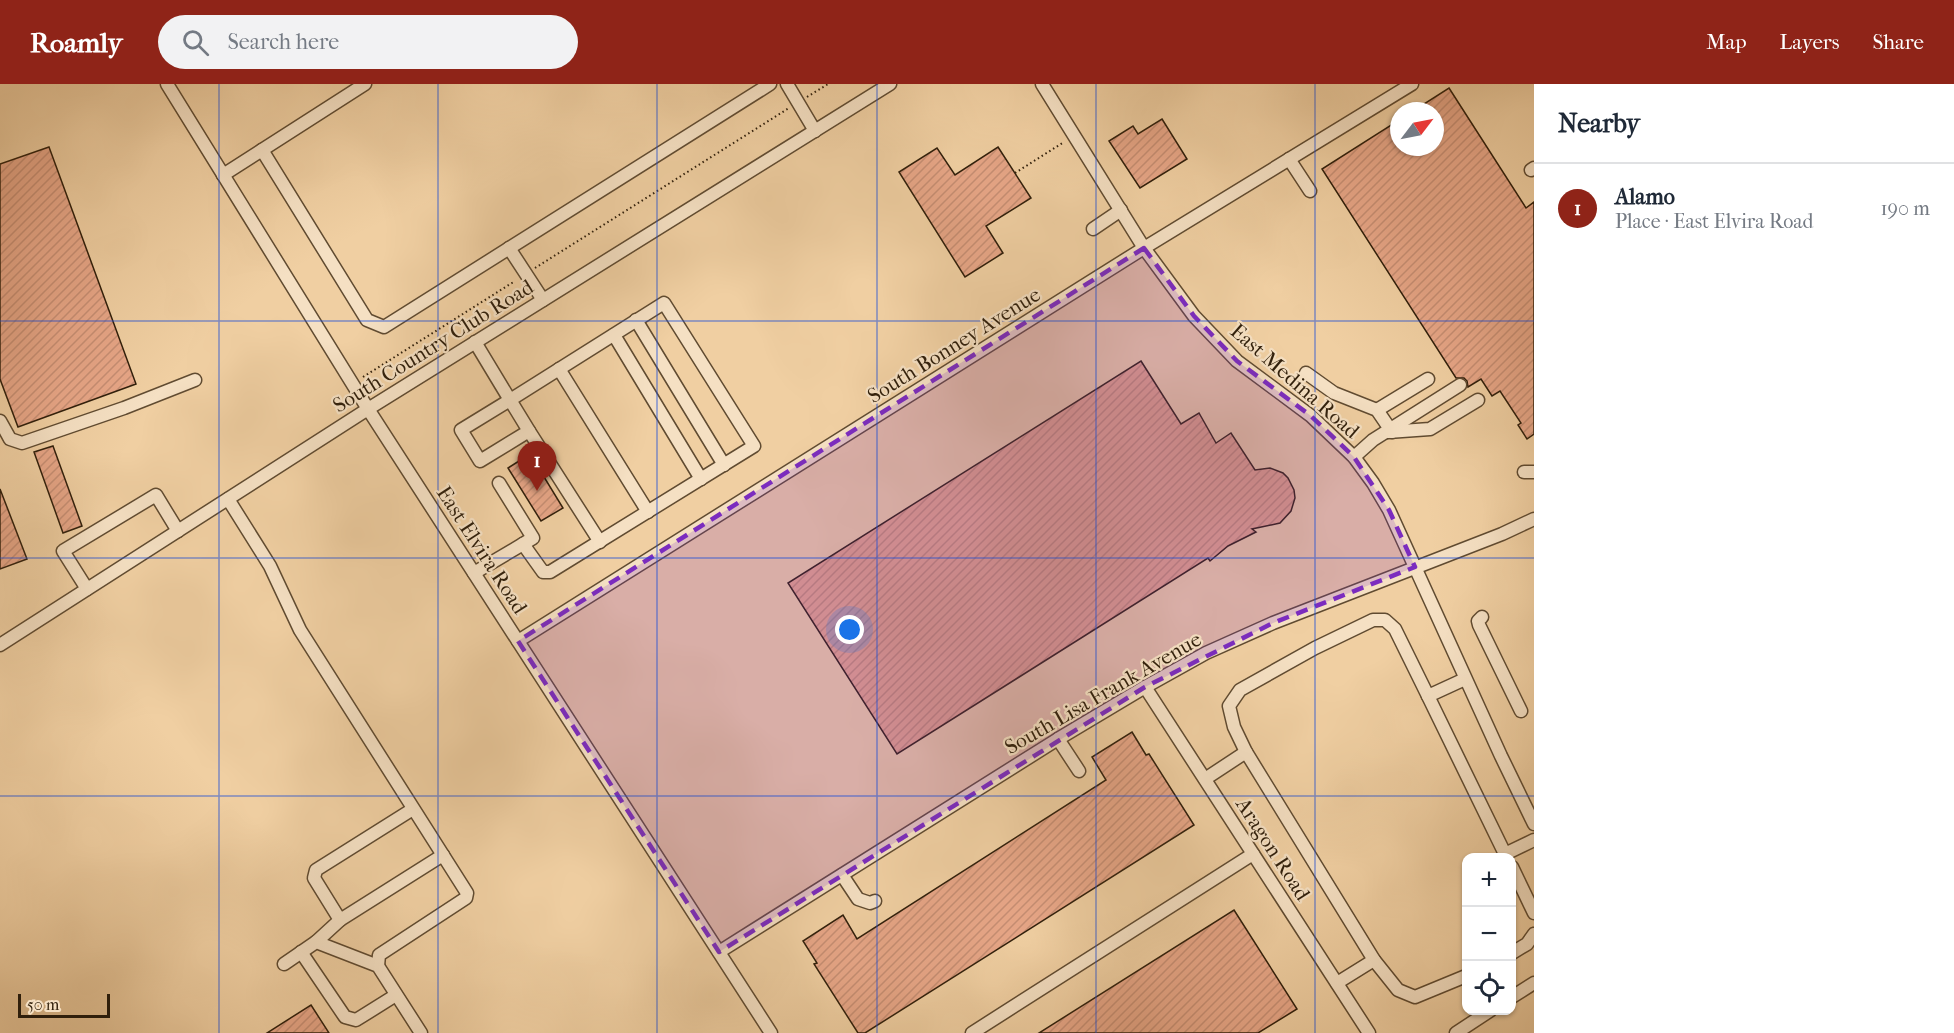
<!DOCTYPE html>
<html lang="en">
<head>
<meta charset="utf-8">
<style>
  body { margin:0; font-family:"IM FELL French Canon",serif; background:#f2f2f3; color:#1f2937 }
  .controls { position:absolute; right:18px; bottom:18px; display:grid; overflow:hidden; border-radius:12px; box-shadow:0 2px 4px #0004 }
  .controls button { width:54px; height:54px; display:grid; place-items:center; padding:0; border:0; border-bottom:2px solid #e0e1e3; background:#fff; color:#1f2937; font:30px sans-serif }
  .compass { position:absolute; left:1390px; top:18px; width:54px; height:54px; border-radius:50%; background:#fff; box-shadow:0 2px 4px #0004; rotate:58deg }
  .scale { position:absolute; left:18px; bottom:15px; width:92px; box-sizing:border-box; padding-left:6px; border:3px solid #301f0b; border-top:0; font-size:16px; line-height:21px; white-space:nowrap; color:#301f0b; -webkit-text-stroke:4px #f5e0c3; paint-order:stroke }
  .you { position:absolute; left:850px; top:546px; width:21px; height:21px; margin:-15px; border:4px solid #fff; border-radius:50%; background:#1a73e8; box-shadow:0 0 0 9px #1a73e833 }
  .badge { display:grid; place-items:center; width:39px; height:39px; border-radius:50%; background:#8f2418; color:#fff; font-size:20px; font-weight:700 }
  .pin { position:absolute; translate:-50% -50px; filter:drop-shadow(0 2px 3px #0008) }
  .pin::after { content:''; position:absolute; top:32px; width:21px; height:18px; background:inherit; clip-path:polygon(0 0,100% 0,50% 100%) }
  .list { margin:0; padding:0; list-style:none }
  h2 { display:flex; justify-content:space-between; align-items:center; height:78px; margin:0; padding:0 24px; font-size:26px }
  h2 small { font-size:20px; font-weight:400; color:#747a83 }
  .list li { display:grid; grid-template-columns:39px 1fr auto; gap:18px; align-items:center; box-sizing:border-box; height:90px; padding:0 24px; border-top:2px solid #e0e1e3 }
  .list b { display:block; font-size:22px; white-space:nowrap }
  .list p { margin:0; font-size:20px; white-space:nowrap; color:#747a83 }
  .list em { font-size:20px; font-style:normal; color:#747a83 }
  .icon { flex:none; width:33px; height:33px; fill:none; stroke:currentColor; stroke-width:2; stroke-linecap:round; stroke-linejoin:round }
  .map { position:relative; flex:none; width:1534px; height:949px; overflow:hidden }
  header { display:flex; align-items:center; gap:36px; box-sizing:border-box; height:84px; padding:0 30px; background:#8f2418; color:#fff }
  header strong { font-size:28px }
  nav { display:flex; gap:33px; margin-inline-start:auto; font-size:21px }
  .search { width:420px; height:54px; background:#f2f2f3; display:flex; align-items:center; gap:15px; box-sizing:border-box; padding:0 21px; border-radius:33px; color:#747a83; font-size:22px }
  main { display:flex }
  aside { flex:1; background:#fff }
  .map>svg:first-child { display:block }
  .building { fill:url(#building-hatch); stroke:#301f0b; stroke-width:1.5 }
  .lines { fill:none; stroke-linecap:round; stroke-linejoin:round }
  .minor-casing { stroke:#604b31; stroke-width:15 }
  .path { stroke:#301f0b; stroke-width:2; stroke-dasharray:1.5 3; stroke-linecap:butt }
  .minor { stroke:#f5e0c3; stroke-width:12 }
  .marked { fill:#7b2cbf; fill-opacity:0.2; stroke:#7b2cbf; stroke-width:4.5; stroke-dasharray:12 8; stroke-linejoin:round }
  .grid { fill:none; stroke:#1d4ed8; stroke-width:1.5; stroke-opacity:0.55 }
  .labels { text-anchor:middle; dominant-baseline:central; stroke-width:4.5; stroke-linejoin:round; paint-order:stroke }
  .street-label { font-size:21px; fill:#301f0b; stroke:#f5e0c3 }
</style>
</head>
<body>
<header>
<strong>Roamly</strong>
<div class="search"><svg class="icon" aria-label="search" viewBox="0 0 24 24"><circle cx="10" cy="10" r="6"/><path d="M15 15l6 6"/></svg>Search here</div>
<nav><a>Map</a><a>Layers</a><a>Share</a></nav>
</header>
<main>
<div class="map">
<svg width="1534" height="949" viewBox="0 0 1534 949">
  <defs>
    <pattern id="building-hatch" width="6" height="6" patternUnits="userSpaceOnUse" patternTransform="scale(1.5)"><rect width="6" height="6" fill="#e7a687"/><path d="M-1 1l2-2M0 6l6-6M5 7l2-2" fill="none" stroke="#c68e73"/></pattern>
  </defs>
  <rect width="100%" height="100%" fill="#f0cfa2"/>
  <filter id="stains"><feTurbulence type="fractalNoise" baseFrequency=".00333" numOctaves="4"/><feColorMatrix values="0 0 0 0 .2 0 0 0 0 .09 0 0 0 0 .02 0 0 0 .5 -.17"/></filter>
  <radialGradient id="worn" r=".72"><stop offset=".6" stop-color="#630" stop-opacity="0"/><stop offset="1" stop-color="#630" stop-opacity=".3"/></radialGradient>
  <g class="building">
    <polygon points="1449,4 1526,124 1534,118 1534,350 1527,355 1518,341 1521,339 1500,307 1492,312 1481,295 1468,303 1467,297 1464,294 1456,294 1322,85 1399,36 1399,63 1435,63 1435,27 1413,27"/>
    <polygon points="1162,35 1187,75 1140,104 1109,57 1133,42 1138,50"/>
    <polygon points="49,63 136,300 18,343 0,295 0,80"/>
    <polygon points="998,63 1031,114 986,142 1003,169 965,193 899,88 937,64 955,91"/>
    <polygon points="1141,277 1181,340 1199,329 1216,359 1231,349 1255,386 1270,384 1283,389 1288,394 1294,406 1295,414 1291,427 1280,439 1252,445 1256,448 1228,462 1210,477 1208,474 897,670 788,499"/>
    <polygon points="53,362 82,442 63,449 34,368"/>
    <polygon points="530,370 563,424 541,437 508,384"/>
    <polygon points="0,405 27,475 0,485"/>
    <polygon points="1132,648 1146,671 1149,670 1194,741 865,949 858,949 814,880 817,879 803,857 843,831 857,855 1106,696 1092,673"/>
    <polygon points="1234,826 1297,925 1258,949 1039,949"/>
    <polygon points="311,921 329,949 267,949"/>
  </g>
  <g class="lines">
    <defs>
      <g id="minor">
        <polyline points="167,0 368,325 771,949"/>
        <polyline points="787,0 815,47"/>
        <polyline points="1042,0 1144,164 1194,232 1237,277 1311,332 1354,373 1373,399 1389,426 1501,672 1534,740"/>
        <polyline points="262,66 367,236 384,243 770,0"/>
        <polyline points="1289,75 1310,107"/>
        <polyline points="1531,86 1534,84"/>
        <polyline points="223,91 365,0"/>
        <polyline points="1093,145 1121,126"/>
        <polyline points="509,164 543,216"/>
        <polyline points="636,236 724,381"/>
        <polyline points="614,251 701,395"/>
        <polyline points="559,285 648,428"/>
        <polyline points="1306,289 1334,309 1377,326 1392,348"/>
        <polygon points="510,316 529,347 480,377 461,346"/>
        <polyline points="1377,326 1428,295"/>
        <polyline points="0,337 10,355 22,359 124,324 195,296"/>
        <polyline points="529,347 600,458"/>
        <polyline points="1388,348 1430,345 1478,316"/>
        <polyline points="1354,373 1373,356 1460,301"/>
        <polyline points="1524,388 1534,388"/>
        <polyline points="499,399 533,454 523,460"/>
        <polyline points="228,415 270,482 300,546 467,809 466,814 379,871 378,882"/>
        <polyline points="474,489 523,460 543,488 550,488 754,362 664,219 510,316 475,258"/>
        <polyline points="87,505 63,467 156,411 178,447"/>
        <polyline points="1482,533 1478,537 1479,541 1521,627"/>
        <polyline points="518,557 1144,164 1412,0"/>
        <polyline points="0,561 368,325 890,0"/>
        <polyline points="1465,595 1428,612 1505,770 1534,756"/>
        <polyline points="1145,603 1369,949"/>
        <polyline points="1428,612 1395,545 1385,536 1373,536 1315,564 1240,606 1229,622 1234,643 1246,668 1374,876 1398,906 1415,913 1466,892"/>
        <polyline points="1058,655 1079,687"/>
        <polyline points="1205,695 1246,668"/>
        <polyline points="1512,783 1534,829"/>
        <polyline points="842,791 858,815 870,819 875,817"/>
        <polyline points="340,836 443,771"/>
        <polyline points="316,858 340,836 314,794 316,786 413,725"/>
        <polyline points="301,868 345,933 356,936 396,911"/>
        <polyline points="719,868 1058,655 1145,603 1206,569 1273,539 1502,450 1534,435"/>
        <polyline points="1512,869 1527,860 1534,850"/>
        <polyline points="284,880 316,858 378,882 421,949"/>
        <polyline points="1337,899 1374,876"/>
        <polyline points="1512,913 1534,899"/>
        <polyline points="972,949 1253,770"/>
        <polyline points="1456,949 1491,926"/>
      </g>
    </defs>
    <use href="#minor" class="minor-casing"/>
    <g class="path">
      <polyline points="807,13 828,0"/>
      <polyline points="1015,89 1064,58"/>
      <polyline points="535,184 789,24"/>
      <polyline points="363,293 515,197"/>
    </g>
    <use href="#minor" class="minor"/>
  </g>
  <path class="marked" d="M 1144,164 L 1194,232 L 1237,277 L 1311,332 L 1354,373 L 1389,426 L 1415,483 L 1273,539 L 1145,603 L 719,868 L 518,557 Z"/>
  <path class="grid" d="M 219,0 L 219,949M 438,0 L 438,949M 657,0 L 657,949M 877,0 L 877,949M 1096,0 L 1096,949M 1315,0 L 1315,949M 0,237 L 1534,237M 0,474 L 1534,474M 0,712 L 1534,712"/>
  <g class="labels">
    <g class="street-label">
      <text transform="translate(954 261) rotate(-32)">South Bonney Avenue</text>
      <text transform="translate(433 262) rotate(-32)">South Country Club Road</text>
      <text transform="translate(1295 297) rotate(41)">East Medina Road</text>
      <text transform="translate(482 466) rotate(57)">East Elvira Road</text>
      <text transform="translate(1103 609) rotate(-30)">South Lisa Frank Avenue</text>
      <text transform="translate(1273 765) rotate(57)">Aragon Road</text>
    </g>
  </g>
  <rect width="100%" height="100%" filter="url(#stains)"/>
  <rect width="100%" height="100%" fill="url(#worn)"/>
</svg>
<div class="controls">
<button>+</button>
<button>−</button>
<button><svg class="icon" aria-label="locate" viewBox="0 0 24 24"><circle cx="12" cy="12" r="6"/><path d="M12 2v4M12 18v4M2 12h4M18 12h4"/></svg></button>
</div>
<svg class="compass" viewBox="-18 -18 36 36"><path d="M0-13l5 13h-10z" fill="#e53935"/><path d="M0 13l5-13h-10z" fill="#747a83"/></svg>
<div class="scale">50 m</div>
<div class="you"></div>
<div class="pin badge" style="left:537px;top:407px">1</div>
</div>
<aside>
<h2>Nearby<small></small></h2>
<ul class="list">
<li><span class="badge">1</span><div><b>Alamo</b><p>Place · East Elvira Road</p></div><em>190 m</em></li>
</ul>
</aside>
</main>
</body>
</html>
